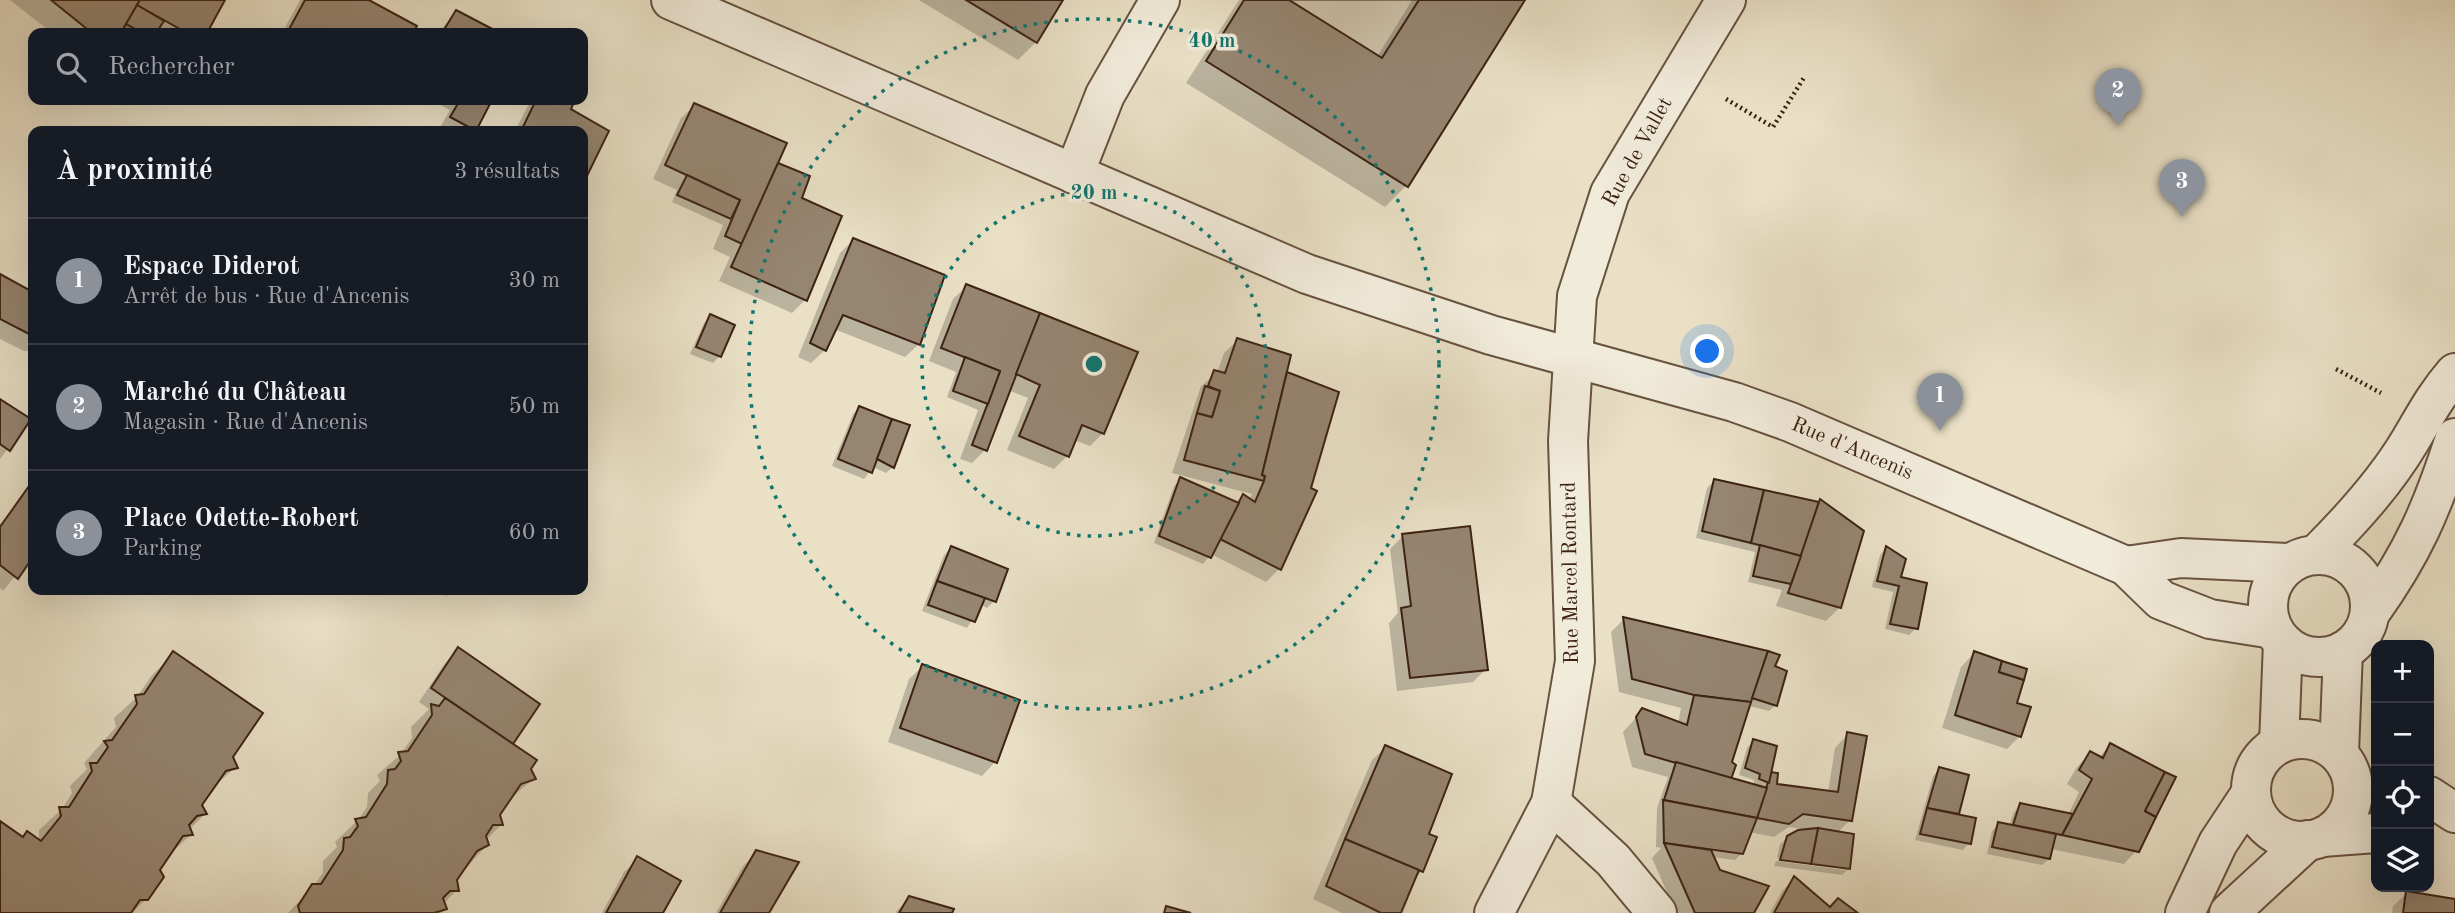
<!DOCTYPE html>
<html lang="fr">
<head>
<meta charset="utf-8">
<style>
  body { margin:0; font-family:"Old Standard TT",serif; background:#20242c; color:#f1f3f6 }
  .controls { position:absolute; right:21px; bottom:21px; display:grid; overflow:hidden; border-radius:14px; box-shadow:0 7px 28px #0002 }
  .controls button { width:63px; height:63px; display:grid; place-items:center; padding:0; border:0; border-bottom:2px solid #363941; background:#171b24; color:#f1f3f6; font:35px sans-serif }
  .you { position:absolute; left:1708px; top:352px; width:24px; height:24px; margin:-18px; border:5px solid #fff; border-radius:50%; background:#1a73e8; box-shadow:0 0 0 10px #1a73e833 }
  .badge { display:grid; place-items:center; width:46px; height:46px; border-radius:50%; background:#8c9099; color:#fff; font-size:23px; font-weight:700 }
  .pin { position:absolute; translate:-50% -58px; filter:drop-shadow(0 2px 4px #0008) }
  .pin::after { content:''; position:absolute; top:37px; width:24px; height:21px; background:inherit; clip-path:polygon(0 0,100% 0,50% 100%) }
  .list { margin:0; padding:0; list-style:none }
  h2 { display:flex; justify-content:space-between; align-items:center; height:91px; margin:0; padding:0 28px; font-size:30px }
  h2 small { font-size:23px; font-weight:400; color:#9ea1a6 }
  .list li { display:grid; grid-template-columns:46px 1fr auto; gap:21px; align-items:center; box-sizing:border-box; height:126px; padding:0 28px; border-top:2px solid #363941 }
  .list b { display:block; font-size:26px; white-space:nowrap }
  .list p { margin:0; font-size:23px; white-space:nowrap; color:#9ea1a6 }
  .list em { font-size:23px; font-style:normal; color:#9ea1a6 }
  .icon { flex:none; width:38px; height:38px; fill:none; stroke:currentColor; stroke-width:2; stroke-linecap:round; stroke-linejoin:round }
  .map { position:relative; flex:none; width:2455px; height:913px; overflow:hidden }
  .search { position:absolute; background:#171b24; box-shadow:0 7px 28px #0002; left:28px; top:28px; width:560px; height:77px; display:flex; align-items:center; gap:18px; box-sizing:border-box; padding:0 24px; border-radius:14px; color:#9ea1a6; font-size:26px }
  .panel { position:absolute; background:#171b24; box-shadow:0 7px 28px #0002; left:28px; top:126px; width:560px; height:469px; border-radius:14px }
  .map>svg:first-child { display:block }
  .green { fill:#ccc0a8; stroke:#84715e; stroke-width:2 }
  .shadow { fill:#0003 }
  .building { fill:#968571; stroke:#3d2214; stroke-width:2 }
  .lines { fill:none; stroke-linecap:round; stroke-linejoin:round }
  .minor-casing { stroke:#685240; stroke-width:42 }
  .path { stroke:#3d2214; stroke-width:4.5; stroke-dasharray:2 3.5; stroke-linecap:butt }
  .minor { stroke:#f1ebda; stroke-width:38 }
  .ring { fill:none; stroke:#0f766e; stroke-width:3.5; stroke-dasharray:3.5 7 }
  .labels { text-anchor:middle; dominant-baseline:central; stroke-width:7; stroke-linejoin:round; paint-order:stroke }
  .street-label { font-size:21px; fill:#3d2214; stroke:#f1ebda }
  .centre { fill:#0f766e; stroke:#f1ebda; stroke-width:3.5 }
  .ring-label { font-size:21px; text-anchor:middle; font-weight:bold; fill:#0f766e; stroke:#f1ebda; stroke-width:7; stroke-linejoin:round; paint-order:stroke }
</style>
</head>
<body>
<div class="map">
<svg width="2455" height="913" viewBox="0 0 2455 913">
  <rect width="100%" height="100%" fill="#e9e0c6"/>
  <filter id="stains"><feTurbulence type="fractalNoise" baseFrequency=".00286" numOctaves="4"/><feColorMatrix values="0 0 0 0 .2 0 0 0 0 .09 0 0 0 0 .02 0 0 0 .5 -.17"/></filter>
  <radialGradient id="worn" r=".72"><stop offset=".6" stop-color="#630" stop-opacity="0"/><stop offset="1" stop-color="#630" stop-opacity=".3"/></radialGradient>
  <polygon class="green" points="1289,0 1419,0 1382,58"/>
  <g class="shadow">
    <polygon points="10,0 223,0 205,33 52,33"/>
    <polygon points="300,0 365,0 426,33 282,33"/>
    <polygon points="919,0 1061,0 1036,42 1018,60"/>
    <polygon points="1239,0 1285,0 1377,57 1412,0 1523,0 1406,186 1385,207 1186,83"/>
    <polygon points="456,13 496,33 438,33"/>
    <polygon points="333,100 349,100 343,105"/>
    <polygon points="431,100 490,100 473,131 438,131 450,110"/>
    <polygon points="531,100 573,100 569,110 606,132 583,180 583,131 515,131"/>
    <polygon points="695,105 775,164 800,199 805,300 792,313 719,281 730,257 713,249 723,225 672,202 677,190 653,179 681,118"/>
    <polygon points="853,240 919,344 905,357 834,329 825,350 811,363 798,357 840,253"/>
    <polygon points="0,276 33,294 33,351 24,351 0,339"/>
    <polygon points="967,286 1103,433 1090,446 1074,440 1067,456 1054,469 1007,450 1028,398 1008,390 985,450 972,463 960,459 978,410 947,397 956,372 929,361 953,299"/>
    <polygon points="711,316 720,356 713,363 690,354 704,323"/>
    <polygon points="1238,340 1285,374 1337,393 1279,569 1266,582 1211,554 1203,564 1154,543 1174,486 1181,479 1236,504 1243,496 1249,500 1252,494 1172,473 1201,386 1217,373 1224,353"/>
    <polygon points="0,401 29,420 0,459"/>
    <polygon points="859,408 893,467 886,473 873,467 864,479 832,466 853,414"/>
    <polygon points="1714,481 1818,503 1820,501 1840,607 1826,621 1776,606 1782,590 1748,582 1755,552 1696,538 1707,488"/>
    <polygon points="29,489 33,492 33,554 3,591 0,588 0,524"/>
    <polygon points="1403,536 1486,669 1473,682 1397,691 1389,623 1398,613 1390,549"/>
    <polygon points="951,548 994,601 987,608 981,605 967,628 922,611 944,555"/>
    <polygon points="1886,548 1916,628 1909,635 1885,629 1893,592 1872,587 1880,555"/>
    <polygon points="433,590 453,590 447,596"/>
    <polygon points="1624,619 1773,667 1776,705 1769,711 1749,706 1730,763 1729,779 1753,786 1754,780 1739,775 1747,748 1753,741 1768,777 1775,786 1828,792 1835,748 1848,734 1850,820 1837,833 1848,869 1842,875 1774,866 1776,861 1845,870 1845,867 1777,858 1780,844 1788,837 1808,830 1789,827 1774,837 1749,832 1742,853 1735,860 1712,857 1718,872 1752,913 1676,913 1652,858 1661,848 1656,847 1657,808 1668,777 1632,767 1623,732 1643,710 1678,724 1681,708 1619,692 1611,632"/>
    <polygon points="458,650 533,779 507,802 498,815 501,825 486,840 487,845 455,880 457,890 443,904 445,908 441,913 288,913 314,886 323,872 323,861 337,847 335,842 358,820 367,807 368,793 380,781 377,775 401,754 412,738 411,727 429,709 419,702 445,663"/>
    <polygon points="1974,653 2015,704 2020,736 2007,749 1942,728 1961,667"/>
    <polygon points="174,654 236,767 211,789 200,805 205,814 189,830 191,835 167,856 146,899 132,913 0,913 0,823 22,839 39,841 39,830 62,809 72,793 70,786 87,769 84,763 116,727 114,718 137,697 152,675"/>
    <polygon points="923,666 995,762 982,776 888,742 909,679"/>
    <polygon points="2111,745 2137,850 2124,864 2051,849 2049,859 2042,865 1987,854 1992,831 1999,824 2009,826 2014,812 2020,805 2068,815 2079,792 2067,784 2077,767 2090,754 2098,758"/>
    <polygon points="1386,747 1427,834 1422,871 1413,880 1399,913 1342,913 1313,899 1372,760"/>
    <polygon points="1940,769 1966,776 1957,815 1969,843 1963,850 1915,840 1933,776"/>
    <polygon points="757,852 766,913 716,913 743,866"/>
    <polygon points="638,859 661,913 602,913 624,872"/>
    <polygon points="1795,878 1830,908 1855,913 1770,913 1782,891"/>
    <polygon points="2407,893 2455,901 2455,913 2392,913 2393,906"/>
    <polygon points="909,898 950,913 895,913"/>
  </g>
  <g class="building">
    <polygon points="51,0 140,0 121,33 92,33"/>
    <polygon points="140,0 225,0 207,33 187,33 137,5"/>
    <polygon points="305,0 369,0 417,26 413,33 287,33"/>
    <polygon points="966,0 1063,0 1037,43"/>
    <polygon points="1244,0 1289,0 1382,58 1419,0 1525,0 1408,187 1206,61"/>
    <polygon points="137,5 164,21 156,33 142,33 126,24"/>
    <polygon points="456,10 500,33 442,33"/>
    <polygon points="126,24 142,33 121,33"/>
    <polygon points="460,100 492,100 476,131 450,117"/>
    <polygon points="536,100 575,100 571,109 609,131 583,184 583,131 521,131"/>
    <polygon points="694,103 787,143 742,244 725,236 740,200 665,165"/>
    <polygon points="778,163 810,176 802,198 842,216 807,301 731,267"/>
    <polygon points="687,175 740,200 731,219 677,195"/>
    <polygon points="853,238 945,275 920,345 843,315 826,351 810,343"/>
    <polygon points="0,274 33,292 33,336 0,319"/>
    <polygon points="966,284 1040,313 987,451 972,445 1000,371 941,348"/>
    <polygon points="1040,313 1138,352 1104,434 1082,425 1069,457 1019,436 1040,385 1016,374"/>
    <polygon points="710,314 735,325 721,357 696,347"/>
    <polygon points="1237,338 1291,355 1262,475 1265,476 1264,481 1184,460 1197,413 1212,417 1220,391 1208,386 1214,370 1225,373"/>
    <polygon points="965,357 1000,371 988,404 953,391"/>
    <polygon points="1287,372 1339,392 1311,488 1317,491 1281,570 1220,539 1243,494 1255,502 1264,481 1265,476 1262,475"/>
    <polygon points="1205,386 1220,391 1212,417 1197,413"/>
    <polygon points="0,399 31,419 10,451 0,444"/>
    <polygon points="859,406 892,419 872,473 838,459"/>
    <polygon points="892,419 910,425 894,468 877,459"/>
    <polygon points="1180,477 1239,503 1211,558 1159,536"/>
    <polygon points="1714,479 1764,490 1751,543 1702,531"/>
    <polygon points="29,486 33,490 33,557 18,579 0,565 0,527"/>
    <polygon points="1764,490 1819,502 1801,556 1751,543"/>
    <polygon points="1820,499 1864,531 1841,608 1788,593"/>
    <polygon points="1470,526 1488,670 1410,678 1401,608 1411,606 1402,534"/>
    <polygon points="1760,545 1801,556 1791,584 1753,576"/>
    <polygon points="951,546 1008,569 996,602 937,581"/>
    <polygon points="1886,546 1906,559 1901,577 1927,583 1918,629 1890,624 1899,586 1877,581"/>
    <polygon points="937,581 985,598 975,622 928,605"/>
    <polygon points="1623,617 1768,651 1751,702 1694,695 1632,679"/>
    <polygon points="458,647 540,704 513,744 431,688"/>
    <polygon points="173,651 263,713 233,757 238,768 226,771 202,805 207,814 197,816 189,825 193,835 183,836 160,870 164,877 148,900 140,900 131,913 0,913 0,821 23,837 27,831 41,841 61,816 59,807 69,807 92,771 90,763 97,763 108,747 104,741 112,740 137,704 135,695 144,694"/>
    <polygon points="1768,651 1780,655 1775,666 1787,671 1777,706 1752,698"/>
    <polygon points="1974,651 2002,661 1999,672 2024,680 2017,703 2031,707 2021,737 1955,715"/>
    <polygon points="2002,661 2027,669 2024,680 1999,672"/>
    <polygon points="922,664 1020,700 997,763 900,728"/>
    <polygon points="1694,695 1751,702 1732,762 1736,765 1731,779 1645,754 1636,717 1642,708 1687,725"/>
    <polygon points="445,698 537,760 531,769 536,779 521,784 500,815 503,825 493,825 486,836 489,845 477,851 457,880 459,891 450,891 443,898 447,909 434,913 300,913 298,906 312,884 321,884 343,850 344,838 350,837 358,826 355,819 366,817 387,784 388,770 395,769 401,761 398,752 408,751 432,715 431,704 439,706"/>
    <polygon points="1847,732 1867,736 1852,821 1803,814 1789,824 1757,818 1771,772 1778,773 1777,784 1838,792"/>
    <polygon points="1753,739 1777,746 1769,783 1759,779 1760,774 1745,768"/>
    <polygon points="2110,743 2165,772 2145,811 2156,817 2139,852 2062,835 2092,779 2079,770 2090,751 2103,758"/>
    <polygon points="1385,745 1452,774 1429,834 1437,837 1423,872 1345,839"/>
    <polygon points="1676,762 1767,788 1757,818 1664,800"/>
    <polygon points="1939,767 1969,775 1959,814 1927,808"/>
    <polygon points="2165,772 2176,777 2156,817 2145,811"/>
    <polygon points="1663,800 1757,818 1743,854 1664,843"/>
    <polygon points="2020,803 2073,814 2062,835 2013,825"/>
    <polygon points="1927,808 1976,818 1971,844 1920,834"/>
    <polygon points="1998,822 2056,834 2050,859 1992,847"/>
    <polygon points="1818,828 1854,834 1850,869 1811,864"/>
    <polygon points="1818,828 1811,864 1780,860 1787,836 1798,830"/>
    <polygon points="1345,839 1419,870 1401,913 1381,913 1326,886"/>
    <polygon points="1664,843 1711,850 1720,870 1769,886 1754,913 1695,913"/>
    <polygon points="756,850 799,862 769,913 720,913"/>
    <polygon points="637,856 681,881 663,913 606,913"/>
    <polygon points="1794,876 1830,907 1838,898 1858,913 1774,913"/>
    <polygon points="2406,891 2455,899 2455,913 2403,913"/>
    <polygon points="909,896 954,909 952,913 899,913"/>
    <polygon points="1166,906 1191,913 1164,913"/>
  </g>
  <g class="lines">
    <defs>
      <g id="minor">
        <polyline points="671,0 1307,274 1491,335 1734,402 1790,422 2126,566 2161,600 2210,619 2273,629"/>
        <polyline points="1074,174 1105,95 1160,0"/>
        <path d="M 2317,554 C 2351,520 2385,483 2410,441 C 2425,416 2435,396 2455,373"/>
        <circle cx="2319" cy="606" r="51"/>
        <polyline points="2126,566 2181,558 2290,563"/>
        <path d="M 2370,613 C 2413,553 2432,509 2455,438"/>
        <circle cx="2302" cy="790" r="51"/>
        <polyline points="2279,744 2283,642"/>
        <polyline points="2339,753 2343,651"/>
        <polyline points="2429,796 2455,813"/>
        <polyline points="1551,803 1613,860 1657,913"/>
        <polyline points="2322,837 2376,833"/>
        <polyline points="1494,913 1551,803 1575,661 1568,441 1577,296 1610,193 1726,0"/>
        <polyline points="2185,913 2218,843 2251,793"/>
        <polyline points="2229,913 2308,840"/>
      </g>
    </defs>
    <use href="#minor" class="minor-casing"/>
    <g class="path">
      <polyline points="1726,99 1773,127 1805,76"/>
      <polyline points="2336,369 2381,393"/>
    </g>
    <use href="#minor" class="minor"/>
  </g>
  <g class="ring">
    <circle cx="1094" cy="364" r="172"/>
    <circle cx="1094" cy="364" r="345"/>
  </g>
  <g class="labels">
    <g class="street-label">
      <text transform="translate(1638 152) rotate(-61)">Rue de Vallet</text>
      <text transform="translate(1852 449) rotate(23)">Rue d'Ancenis</text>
      <text transform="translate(1571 573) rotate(-91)">Rue Marcel Rontard</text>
    </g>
  </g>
  <circle cx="1094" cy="364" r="10" class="centre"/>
  <g class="ring-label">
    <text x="1212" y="47">40 m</text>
    <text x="1094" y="199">20 m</text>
  </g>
  <rect width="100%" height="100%" filter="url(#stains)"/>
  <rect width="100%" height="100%" fill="url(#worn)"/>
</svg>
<div class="controls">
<button>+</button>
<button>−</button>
<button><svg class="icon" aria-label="locate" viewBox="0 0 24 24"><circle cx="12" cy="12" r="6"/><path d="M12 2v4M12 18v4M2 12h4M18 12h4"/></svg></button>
<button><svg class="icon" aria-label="layers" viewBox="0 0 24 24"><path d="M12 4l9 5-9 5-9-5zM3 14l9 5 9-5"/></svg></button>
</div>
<div class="you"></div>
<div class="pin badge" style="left:1940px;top:431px">1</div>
<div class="pin badge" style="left:2118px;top:126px">2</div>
<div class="pin badge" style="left:2182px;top:217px">3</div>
<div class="search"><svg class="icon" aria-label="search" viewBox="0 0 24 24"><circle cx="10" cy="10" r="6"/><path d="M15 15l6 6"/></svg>Rechercher</div>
<section class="panel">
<h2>À proximité<small>3 résultats</small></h2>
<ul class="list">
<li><span class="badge">1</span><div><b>Espace Diderot</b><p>Arrêt de bus · Rue d'Ancenis</p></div><em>30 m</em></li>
<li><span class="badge">2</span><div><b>Marché du Château</b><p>Magasin · Rue d'Ancenis</p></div><em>50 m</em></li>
<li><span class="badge">3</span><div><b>Place Odette-Robert</b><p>Parking</p></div><em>60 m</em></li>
</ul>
</section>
</div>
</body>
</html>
